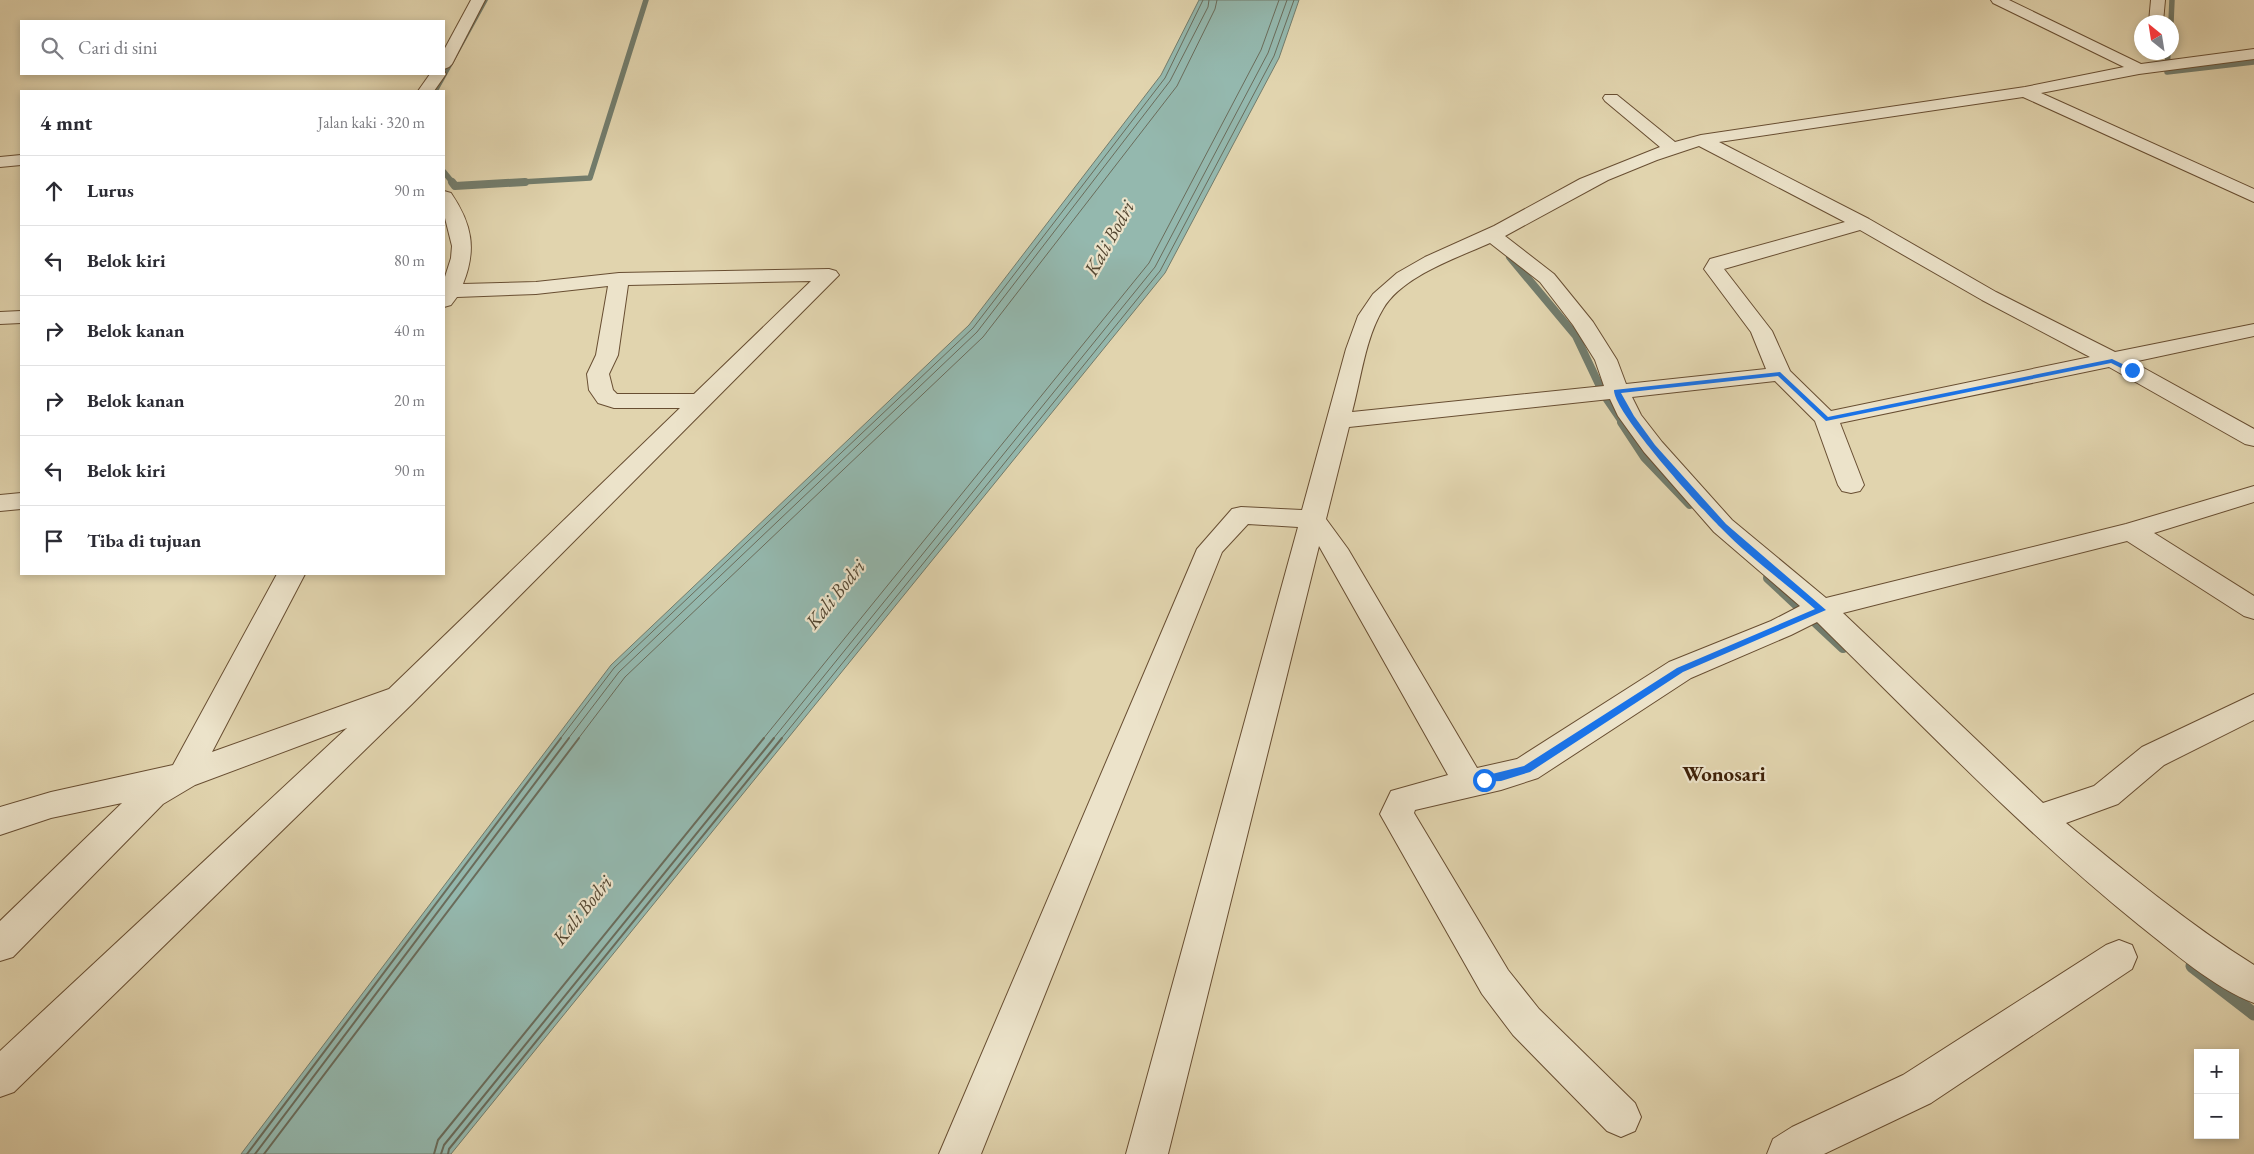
<!DOCTYPE html>
<html lang="id">
<head>
<meta charset="utf-8">
<style>
  body { margin:0; font-family:"EB Garamond",serif; background:#f2f2f3; color:#2b2b33 }
  .controls { position:absolute; right:15px; bottom:15px; display:grid; overflow:hidden; border-radius:0px; box-shadow:0 2px 8px #0003 }
  .controls button { width:45px; height:45px; display:grid; place-items:center; padding:0; border:0; border-bottom:1px solid #e1e1e2; background:#fff; color:#2b2b33; font:25px sans-serif }
  .compass { position:absolute; left:2134px; top:15px; width:45px; height:45px; border-radius:50%; background:#fff; box-shadow:0 2px 8px #0003; rotate:330deg }
  .stop { position:absolute; width:15px; height:15px; margin:-11px; border:4px solid #1a73e8; border-radius:50%; background:#fff }
  .stop.end { background:#1a73e8; border-color:#fff; box-shadow:0 1px 5px #0008 }
  .list { margin:0; padding:0; list-style:none }
  h2 { display:flex; justify-content:space-between; align-items:center; height:65px; margin:0; padding:0 20px; font-size:21px }
  h2 small { font-size:16px; font-weight:400; color:#7c7c81 }
  .list li { display:grid; grid-template-columns:32px 1fr auto; gap:15px; align-items:center; box-sizing:border-box; height:70px; padding:0 20px; border-top:1px solid #e1e1e2 }
  .list b { display:block; font-size:19px; white-space:nowrap }
  .list em { font-size:16px; font-style:normal; color:#7c7c81 }
  .icon { flex:none; width:28px; height:28px; fill:none; stroke:currentColor; stroke-width:2; stroke-linecap:round; stroke-linejoin:round }
  .map { position:relative; flex:none; width:2254px; height:1154px; overflow:hidden }
  .search { position:absolute; background:#fff; box-shadow:0 2px 8px #0003; left:20px; top:20px; width:425px; height:55px; display:flex; align-items:center; gap:12px; box-sizing:border-box; padding:0 18px; border-radius:0px; color:#7c7c81; font-size:19px }
  .panel { position:absolute; background:#fff; box-shadow:0 2px 8px #0003; left:20px; top:90px; width:425px; height:485px; border-radius:0px }
  .map>svg:first-child { display:block }
  .water { fill:#94b8ae; stroke:#727c6c }
  .lines { fill:none; stroke-linecap:round; stroke-linejoin:round }
  .shore-far1 { stroke:#6a6c5b; stroke-width:1 }
  .shore { stroke:#6a6c5b; stroke-width:2 }
  .stream-far3 { stroke:#727c6c; stroke-width:5.5 }
  .stream-far2 { stroke:#727c6c; stroke-width:8 }
  .stream-far1 { stroke:#727c6c; stroke-width:10 }
  .stream { stroke:#727c6c; stroke-width:13 }
  .minor-casing { stroke:#684e32; stroke-width:2 }
  .minor { fill:#ece3ca; fill-rule:evenodd }
  .route { fill:#1a73e8 }
  .labels { text-anchor:middle; dominant-baseline:central; stroke-width:4.5; stroke-linejoin:round; paint-order:stroke }
  .water-label { font-size:20px; font-style:italic; fill:#544732; stroke:#ece3ca }
  .quarter-label { font-size:21px; font-weight:bold; fill:#3f2108; stroke:#ece3ca }
</style>
</head>
<body>
<div class="map">
<svg width="2254" height="1154" viewBox="0 0 2254 1154">
  <rect width="100%" height="100%" fill="#e1d4ae"/>
  <filter id="stains"><feTurbulence type="fractalNoise" baseFrequency=".004" numOctaves="4"/><feColorMatrix values="0 0 0 0 .2 0 0 0 0 .09 0 0 0 0 .02 0 0 0 .5 -.17"/></filter>
  <radialGradient id="worn" r=".72"><stop offset=".6" stop-color="#630" stop-opacity="0"/><stop offset="1" stop-color="#630" stop-opacity=".3"/></radialGradient>
  <polygon class="water" points="1199,0 1299,0 1279,58 1165,273 451,1154 241,1154 611,665 969,325 1161,75"/>
  <g class="lines">
    <g class="shore-far1">
      <polyline points="560,739 614,668 973,328 1165,78 1203,0"/>
      <polyline points="568,739 619,672 977,332 1170,81 1208,7 1209,0"/>
      <polyline points="578,739 625,677 983,337 1177,86 1215,9 1217,0"/>
      <polyline points="763,739 1149,263 1261,50 1279,0"/>
      <polyline points="773,739 1155,267 1268,53 1287,0"/>
      <polyline points="781,739 1160,271 1274,56 1294,0"/>
    </g>
    <g class="shore">
      <polyline points="247,1154 561,738"/>
      <polyline points="255,1154 569,738"/>
      <polyline points="264,1154 579,738"/>
      <polyline points="434,1154 438,1140 764,738"/>
      <polyline points="441,1154 444,1145 774,738"/>
      <polyline points="448,1154 449,1149 782,738"/>
    </g>
    <g class="stream-far3">
      <polyline points="2171,22 2172,0"/>
      <polyline points="2168,52 2167,72 2254,62"/>
      <polyline points="435,91 485,0"/>
      <polyline points="444,172 453,183"/>
      <polyline points="504,183 590,178 646,0"/>
    </g>
    <g class="stream-far2">
      <polyline points="452,182 455,186 525,182"/>
      <polyline points="1510,257 1576,336 1604,395 1623,423"/>
    </g>
    <g class="stream-far1">
      <polyline points="1622,422 1645,457 1690,504"/>
      <polyline points="1768,578 1843,648"/>
    </g>
    <polyline class="stream" points="2192,966 2254,1014"/>
    <defs>
      <g id="minor">
        <polygon points="471,0 485,0 452,64 449,67 444,69 444,50"/>
        <path d="M 1991,0 L 2009,0 L 2141,64 L 2254,49 L 2254,59 L 2139,74 L 2041,93 L 2254,189 L 2254,202 L 2023,97 L 1719,142 L 1869,219 L 1996,292 L 2115,352 L 2254,324 L 2254,336 L 2133,362 L 2254,429 L 2254,446 L 2245,444 L 2109,367 L 1840,423 L 1864,485 L 1860,491 L 1851,493 L 1842,491 L 1838,485 L 1815,421 L 1775,381 L 1632,397 L 1641,415 L 1662,442 L 1732,520 L 1826,598 L 2126,524 L 2254,486 L 2254,502 L 2154,533 L 2254,596 L 2254,619 L 2244,616 L 2127,541 L 1843,613 L 2043,803 L 2094,786 L 2142,747 L 2254,694 L 2254,720 L 2164,765 L 2118,804 L 2066,823 C 2127,873 2187,923 2254,965 L 2254,1003 C 2214,988 2172,951 2139,925 C 2024,832 1922,725 1817,622 L 1791,635 L 1691,678 L 1538,778 L 1501,790 L 1415,810 L 1414,813 L 1508,970 L 1539,1009 L 1635,1103 L 1641,1117 L 1635,1131 L 1621,1137 L 1607,1131 L 1513,1035 L 1482,994 L 1380,814 L 1391,791 L 1448,775 L 1319,546 L 1168,1154 L 1126,1154 L 1298,527 L 1248,524 L 1222,552 L 981,1154 L 939,1154 L 1197,549 L 1232,509 L 1241,507 L 1302,510 L 1346,349 L 1358,316 L 1373,294 L 1397,273 L 1425,257 L 1494,226 L 1580,179 L 1660,147 L 1605,101 L 1603,98 L 1605,95 L 1617,95 L 1675,142 L 1701,135 L 2025,87 L 2124,67 L 1993,3 ZM 1699,146 L 1845,222 L 1710,259 L 1704,269 L 1751,332 L 1766,369 L 1626,384 L 1617,360 L 1593,322 L 1554,274 L 1505,236 L 1608,180 L 1657,160 ZM 1860,230 L 1982,300 L 2090,357 L 1831,411 L 1790,371 L 1772,331 L 1724,269 ZM 1490,243 L 1540,282 L 1573,325 L 1595,360 L 1604,386 L 1352,412 C 1361,379 1365,339 1383,309 C 1402,276 1457,258 1490,243 ZM 1610,399 L 1618,416 L 1644,452 L 1714,532 L 1800,606 L 1771,621 L 1669,662 L 1517,759 L 1477,768 L 1348,549 L 1326,519 L 1349,427 Z"/>
        <polygon points="2151,0 2165,0 2163,22 2149,22"/>
        <polygon points="444,71 446,74 434,91 418,91 430,74 444,74"/>
        <polygon points="21,155 21,165 0,167 0,157"/>
        <path d="M 444,191 L 451,193 C 472,224 477,249 463,284 L 536,282 L 619,273 L 829,269 L 836,271 L 839,275 L 412,704 L 14,1092 L 0,1097 L 0,1051 L 347,728 L 195,785 L 163,804 L 13,957 L 0,961 L 0,921 L 122,803 L 51,818 L 0,835 L 0,807 L 51,792 L 173,765 L 277,574 L 305,574 L 212,752 L 389,689 L 680,408 L 614,408 L 598,403 L 589,390 L 587,374 L 596,355 L 608,286 L 536,294 L 457,297 L 451,305 L 444,307 L 444,280 L 451,258 L 452,246 L 444,214 ZM 811,281 L 694,394 L 617,394 L 613,390 L 609,374 L 618,355 L 628,285 Z"/>
        <polygon points="21,311 21,323 0,324 0,312"/>
        <polygon points="21,493 21,509 0,511 0,495"/>
        <polygon points="2119,940 2132,945 2137,957 2132,969 1931,1103 1824,1154 1767,1154 1773,1139 1792,1127 1903,1075 2106,945"/>
      </g>
    </defs>
    <use href="#minor" class="minor-casing"/>
    <use href="#minor" class="minor"/>
  </g>
  <path class="route" d="M 2112,359 L 2135,370 L 2129,372 L 2111,363 L 1826,421 L 1778,376 L 1621,393 L 1634,416 L 1655,445 L 1726,524 L 1826,610 L 1683,672 L 1530,772 L 1501,781 L 1480,782 L 1480,777 L 1524,766 L 1677,668 L 1815,609 C 1784,582 1749,557 1720,527 C 1700,507 1614,413 1614,390 L 1780,372 L 1828,417 Z"/>
  <g class="labels">
    <g class="water-label">
      <text transform="translate(1109 238) rotate(-61)">Kali Bodri</text>
      <text transform="translate(835 594) rotate(-51)">Kali Bodri</text>
      <text transform="translate(582 910) rotate(-51)">Kali Bodri</text>
    </g>
    <g class="quarter-label">
      <text x="1724" y="773">Wonosari</text>
    </g>
  </g>
  <rect width="100%" height="100%" filter="url(#stains)"/>
  <rect width="100%" height="100%" fill="url(#worn)"/>
</svg>
<div class="controls">
<button>+</button>
<button>−</button>
</div>
<svg class="compass" viewBox="-18 -18 36 36"><path d="M0-13l5 13h-10z" fill="#e53935"/><path d="M0 13l5-13h-10z" fill="#7c7c81"/></svg>
<div class="stop" style="left:1484px;top:780px"></div>
<div class="stop end" style="left:2132px;top:370px"></div>
<div class="search"><svg class="icon" aria-label="search" viewBox="0 0 24 24"><circle cx="10" cy="10" r="6"/><path d="M15 15l6 6"/></svg>Cari di sini</div>
<section class="panel">
<h2>4 mnt<small>Jalan kaki · 320 m</small></h2>
<ul class="list">
<li><svg class="icon" aria-label="ahead" viewBox="0 0 24 24"><path d="M12 20V5M6 11l6-6 6 6"/></svg><div><b>Lurus</b></div><em>90 m</em></li>
<li><svg class="icon" aria-label="left" viewBox="0 0 24 24"><path d="M17 20v-9H6M10 6l-5 5 5 5"/></svg><div><b>Belok kiri</b></div><em>80 m</em></li>
<li><svg class="icon" aria-label="right" viewBox="0 0 24 24"><path d="M7 20v-9h11M14 6l5 5-5 5"/></svg><div><b>Belok kanan</b></div><em>40 m</em></li>
<li><svg class="icon" aria-label="right" viewBox="0 0 24 24"><path d="M7 20v-9h11M14 6l5 5-5 5"/></svg><div><b>Belok kanan</b></div><em>20 m</em></li>
<li><svg class="icon" aria-label="left" viewBox="0 0 24 24"><path d="M17 20v-9H6M10 6l-5 5 5 5"/></svg><div><b>Belok kiri</b></div><em>90 m</em></li>
<li><svg class="icon" aria-label="arrive" viewBox="0 0 24 24"><path d="M6 21V4h12l-3 4 3 4H6"/></svg><div><b>Tiba di tujuan</b></div></li>
</ul>
</section>
</div>
</body>
</html>
